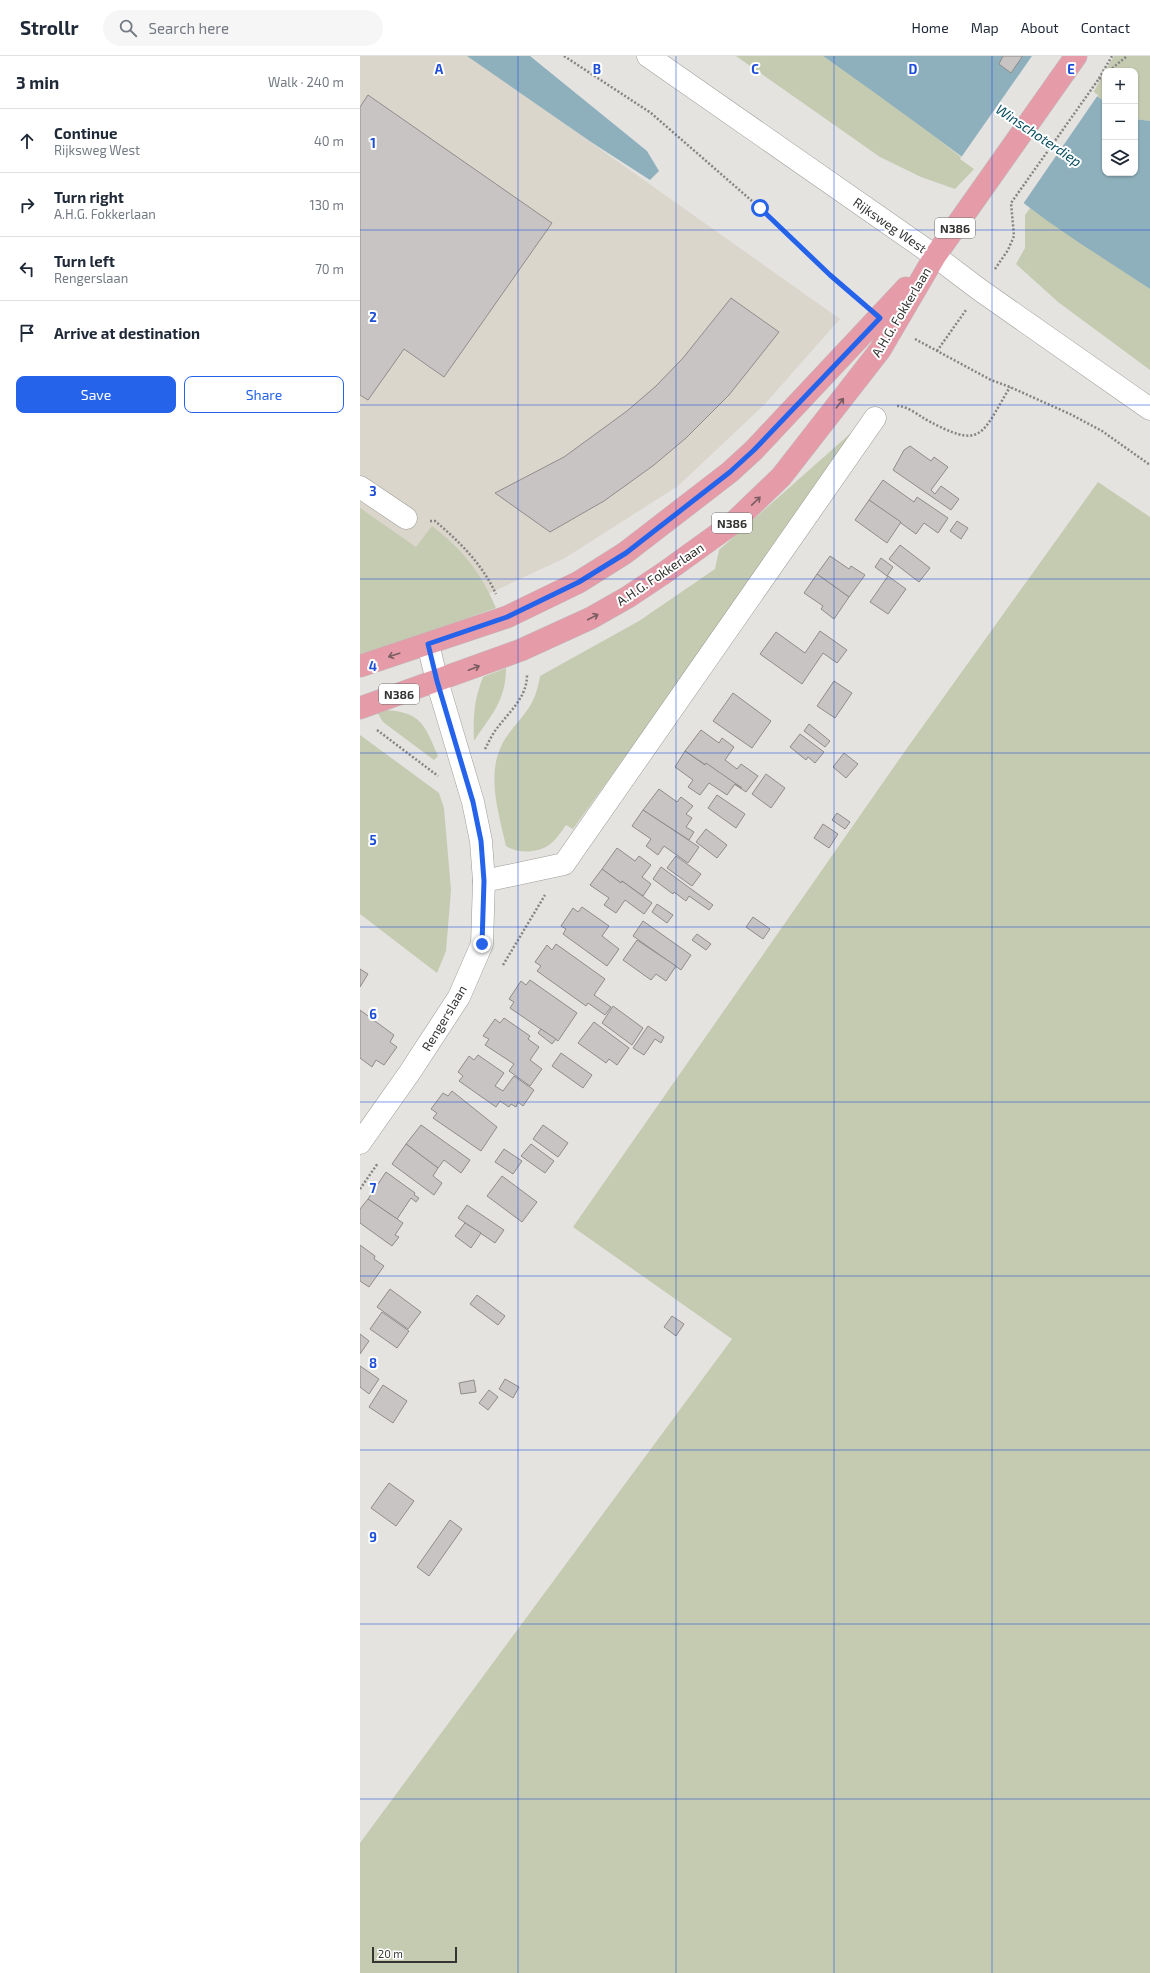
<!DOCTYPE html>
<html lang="en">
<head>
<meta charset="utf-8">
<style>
  body { margin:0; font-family:"Exo 2",sans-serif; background:#f6f6f7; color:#1f2937 }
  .controls { position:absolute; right:12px; top:12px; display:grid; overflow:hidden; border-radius:8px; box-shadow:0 1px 3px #0004 }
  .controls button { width:36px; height:36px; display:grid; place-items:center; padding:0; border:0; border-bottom:1px solid #e0e1e3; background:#fff; color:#1f2937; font:20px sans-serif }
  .scale { position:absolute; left:12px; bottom:10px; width:85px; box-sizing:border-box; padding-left:4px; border:2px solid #353433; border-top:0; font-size:11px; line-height:14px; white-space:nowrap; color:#353433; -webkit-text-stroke:3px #fff; paint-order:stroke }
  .stop { position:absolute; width:12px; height:12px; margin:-9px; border:3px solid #2563eb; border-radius:50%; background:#fff }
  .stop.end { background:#2563eb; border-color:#fff; box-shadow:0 1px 4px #0008 }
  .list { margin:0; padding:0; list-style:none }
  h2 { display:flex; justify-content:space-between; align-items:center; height:52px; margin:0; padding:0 16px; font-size:17px }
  h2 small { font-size:13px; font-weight:400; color:#747a83 }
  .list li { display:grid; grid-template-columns:26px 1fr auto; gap:12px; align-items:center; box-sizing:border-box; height:64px; padding:0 16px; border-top:1px solid #e0e1e3 }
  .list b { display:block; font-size:15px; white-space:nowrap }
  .list p { margin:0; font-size:13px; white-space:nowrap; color:#747a83 }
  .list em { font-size:13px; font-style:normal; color:#747a83 }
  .actions { display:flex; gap:8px; padding:12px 16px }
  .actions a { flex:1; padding:9px 0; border:1px solid #2563eb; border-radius:8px; text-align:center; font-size:14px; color:#2563eb }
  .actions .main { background:#2563eb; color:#fff }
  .icon { flex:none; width:22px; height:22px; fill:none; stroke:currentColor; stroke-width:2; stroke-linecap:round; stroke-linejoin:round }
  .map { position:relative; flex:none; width:790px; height:1917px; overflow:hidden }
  header { display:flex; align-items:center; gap:24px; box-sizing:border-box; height:56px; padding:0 20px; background:#fff; border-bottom:1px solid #e0e1e3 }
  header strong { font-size:19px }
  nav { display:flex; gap:22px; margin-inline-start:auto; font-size:14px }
  .search { width:280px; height:36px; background:#f6f6f7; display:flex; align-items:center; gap:10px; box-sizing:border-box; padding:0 14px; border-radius:22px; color:#747a83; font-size:15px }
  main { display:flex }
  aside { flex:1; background:#fff }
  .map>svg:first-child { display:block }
  .built { fill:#dbd6cc }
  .green { fill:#c5cbb1 }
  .water { fill:#8eafbc }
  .pier { fill:#e4e3e0 }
  .building { fill:#c8c4c4; stroke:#8f8c8b }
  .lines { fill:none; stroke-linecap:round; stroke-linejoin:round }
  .minor-casing { stroke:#9c9b98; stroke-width:23 }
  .secondary-casing { stroke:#9c9b98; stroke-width:23 }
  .primary-casing { stroke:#bebebe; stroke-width:23 }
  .path { stroke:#858482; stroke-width:2.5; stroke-dasharray:2 2; stroke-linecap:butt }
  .minor { stroke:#fff; stroke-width:22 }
  .secondary { stroke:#fff; stroke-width:22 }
  .primary { stroke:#e59ba8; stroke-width:22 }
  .oneway { stroke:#7b5d62 }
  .route { stroke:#2563eb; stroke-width:5 }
  .grid { fill:none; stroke:#1d4ed8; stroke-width:1; stroke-opacity:0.55 }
  .labels { text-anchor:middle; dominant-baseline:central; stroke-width:4; stroke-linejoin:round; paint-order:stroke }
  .shield { fill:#fff; stroke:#727170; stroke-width:1 }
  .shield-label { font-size:12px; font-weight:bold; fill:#353433 }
  .street-label { font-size:13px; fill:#353433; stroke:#fff }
  .water-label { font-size:14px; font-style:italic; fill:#054b5f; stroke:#fff }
  .grid-label { font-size:13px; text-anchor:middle; font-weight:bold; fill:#1d4ed8; stroke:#fff; stroke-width:4; stroke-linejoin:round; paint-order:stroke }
</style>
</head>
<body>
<header>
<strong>Strollr</strong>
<div class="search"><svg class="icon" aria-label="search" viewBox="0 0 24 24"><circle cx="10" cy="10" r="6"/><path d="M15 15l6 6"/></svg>Search here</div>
<nav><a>Home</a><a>Map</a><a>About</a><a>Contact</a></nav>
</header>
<main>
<aside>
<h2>3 min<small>Walk · 240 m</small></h2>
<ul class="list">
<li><svg class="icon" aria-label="ahead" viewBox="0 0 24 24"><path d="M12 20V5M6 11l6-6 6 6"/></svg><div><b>Continue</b><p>Rijksweg West</p></div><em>40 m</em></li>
<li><svg class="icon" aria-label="right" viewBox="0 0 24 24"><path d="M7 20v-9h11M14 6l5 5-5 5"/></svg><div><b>Turn right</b><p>A.H.G. Fokkerlaan</p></div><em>130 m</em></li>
<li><svg class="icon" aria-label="left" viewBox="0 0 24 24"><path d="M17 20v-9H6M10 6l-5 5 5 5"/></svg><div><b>Turn left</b><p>Rengerslaan</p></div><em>70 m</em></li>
<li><svg class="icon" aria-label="arrive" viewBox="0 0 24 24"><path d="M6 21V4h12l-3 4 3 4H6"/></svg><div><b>Arrive at destination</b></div></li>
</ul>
<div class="actions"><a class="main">Save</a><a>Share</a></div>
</aside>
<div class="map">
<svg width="790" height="1917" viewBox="0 0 790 1917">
  <rect width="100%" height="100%" fill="#e4e3e0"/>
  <polygon class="built" points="0,0 109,0 480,263 404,349 318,430 205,502 100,551 0,586"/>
  <g class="green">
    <polygon points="376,0 463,0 554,64 615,112 595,133 561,121 520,101"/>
    <polygon points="754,0 790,0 790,65 775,63 775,15 745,15"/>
    <polygon points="745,15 745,46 733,37"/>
    <polygon points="670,152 790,233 790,314 698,246 656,208 665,192 665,159"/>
    <path d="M 510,360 L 213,773 L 206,769 C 201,776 196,784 189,789 C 178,797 157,798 146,790 C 138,754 124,713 147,680 C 164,657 175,651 180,620 L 279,565 L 355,513 L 359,494 Z"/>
    <polygon points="738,426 790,461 790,1917 0,1917 0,1787 372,1283 213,1171 545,695"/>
    <path d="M 0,452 L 56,491 L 72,470 C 103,494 120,515 136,552 L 0,600 Z"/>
    <path d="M 146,612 C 146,645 131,659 114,685 C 113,660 114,644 123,621 Z"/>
    <path d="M 25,654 C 62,656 65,670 78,700 L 74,704 L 23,666 L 17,656 Z"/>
    <polygon points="0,679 79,737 84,752 91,834 86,895 77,917 0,858"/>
  </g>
  <g class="water">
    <polygon points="107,0 170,0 287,95 299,115 290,124 231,86"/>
    <path d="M 463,0 L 681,0 L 745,46 L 745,117 L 775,117 L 775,63 L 790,65 L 790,233 C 750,206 708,181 670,152 C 602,100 533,49 463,0 Z"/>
  </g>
  <polygon class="pier" points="672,0 685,0 738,39 663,148 600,103"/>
  <g class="building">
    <polygon points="643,0 662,0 662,1 651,17 639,8"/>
    <polygon points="8,39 192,167 84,321 44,293 8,344 0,339 0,51"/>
    <polygon points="371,242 419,276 369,339 326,382 294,409 244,445 190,476 135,437 204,401 267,355 296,330 323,302"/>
    <polygon points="550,390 571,405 574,401 588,411 571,434 575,438 581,430 599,443 591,454 533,414 544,394"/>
    <polygon points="523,424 554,446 557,441 588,462 578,477 564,467 556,478 509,444"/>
    <polygon points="509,444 541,466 527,487 495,464"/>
    <polygon points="597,465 608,472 601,483 590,475"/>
    <polygon points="540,489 570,512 559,526 529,503"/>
    <polygon points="470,500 489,513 491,510 505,519 489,541 457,518"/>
    <polygon points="521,502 533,511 527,520 515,511"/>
    <polygon points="457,518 489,541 474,563 461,553 463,550 444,537"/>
    <polygon points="528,520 546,533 528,558 510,546"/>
    <polygon points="460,575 487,594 477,607 463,597 442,628 400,598 416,576 445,597"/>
    <polygon points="474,625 492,637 475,662 457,650"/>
    <polygon points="373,637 411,665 392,692 353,665"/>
    <polygon points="449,668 470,685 465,691 444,675"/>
    <polygon points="341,674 359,687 362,682 374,691 365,704 377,713 381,708 398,720 386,736 325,695"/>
    <polygon points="440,678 464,696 455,707 448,701 446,704 430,691"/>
    <polygon points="325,695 345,709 346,707 382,732 375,728 367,739 349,727 340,739 328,731 333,724 315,711"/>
    <polygon points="484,697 498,708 486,722 473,711"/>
    <polygon points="406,718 425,732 411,752 392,738"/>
    <polygon points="299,733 317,746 321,741 333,750 326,758 332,762 326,771 334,776 329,784 283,754"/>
    <polygon points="357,739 385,758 376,772 348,752"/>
    <polygon points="283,754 339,791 328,807 304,790 298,799 286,790 291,783 272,770"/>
    <polygon points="477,757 490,766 485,773 472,764"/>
    <polygon points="463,768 478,778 469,792 454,782"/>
    <polygon points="346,773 367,789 357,802 336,786"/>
    <polygon points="257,792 275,805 279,800 291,809 282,821 291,828 283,840 262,825 261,827 242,813"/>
    <polygon points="316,800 341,818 332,830 307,812"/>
    <polygon points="301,811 353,849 349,854 329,840 326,845 314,836 313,838 293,823"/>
    <polygon points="242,813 261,827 262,825 292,847 284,858 265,844 256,857 244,849 249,842 230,829"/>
    <polygon points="297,848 313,859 307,867 292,856"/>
    <polygon points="222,851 249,870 242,880 259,893 247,910 203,878 206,873 201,870 213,852 218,856"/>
    <polygon points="393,861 410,873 403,883 386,871"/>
    <polygon points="283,865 331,899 321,914 273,880"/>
    <polygon points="337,878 351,888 346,894 332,884"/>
    <polygon points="277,884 316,910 306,925 296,918 291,924 263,904"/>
    <polygon points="196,888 245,923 234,939 251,951 245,959 228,947 226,950 177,915 181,910 175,906 187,889 192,894"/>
    <polygon points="0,913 8,918 0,931"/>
    <polygon points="170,924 217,957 198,985 150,952 154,946 149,943 161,925 166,929"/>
    <polygon points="253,950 283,972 272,989 242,967"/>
    <polygon points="0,954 34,979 30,986 37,991 24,1009 16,1004 12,1011 0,1002"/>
    <polygon points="144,962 170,980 168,983 179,991 170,1004 182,1013 170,1030 149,1015 154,1008 125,989 129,983 123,980 135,963 140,967"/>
    <polygon points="234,966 269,992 257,1009 249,1003 246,1007 218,987"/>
    <polygon points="288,970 304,981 301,987 295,983 284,999 273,992"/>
    <polygon points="181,973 196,983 192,988 178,977"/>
    <polygon points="201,997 232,1019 223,1032 192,1010"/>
    <polygon points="118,999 144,1017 135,1030 143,1035 154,1020 174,1034 163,1050 158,1046 156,1051 151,1048 149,1051 140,1045 136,1051 99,1025 103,1020 98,1016 109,1000 114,1004"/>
    <polygon points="92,1035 137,1071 121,1095 73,1062 77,1057 71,1053 83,1037 88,1040"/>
    <polygon points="61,1069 110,1104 101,1117 84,1104 78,1112 46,1088"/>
    <polygon points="183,1069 208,1087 198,1101 173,1083"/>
    <polygon points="46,1088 78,1112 73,1120 82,1127 74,1139 32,1108"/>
    <polygon points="171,1088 194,1105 185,1117 161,1100"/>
    <polygon points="144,1093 162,1105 153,1118 135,1106"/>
    <polygon points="26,1116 55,1137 54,1139 59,1142 56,1146 51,1142 37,1163 8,1143"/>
    <polygon points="142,1120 177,1146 162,1166 127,1140"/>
    <polygon points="8,1143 43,1167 35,1179 39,1181 32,1190 0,1167 0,1153"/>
    <polygon points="107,1149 144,1174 135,1187 98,1162"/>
    <polygon points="105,1167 121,1177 111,1192 95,1180"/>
    <polygon points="0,1189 15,1200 14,1203 24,1210 9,1231 0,1225"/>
    <polygon points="30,1233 61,1256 48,1273 17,1251"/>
    <polygon points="117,1239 145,1260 138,1269 110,1248"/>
    <polygon points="22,1256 49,1275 37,1292 10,1273"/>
    <polygon points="312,1260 324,1268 316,1280 304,1271"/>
    <polygon points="0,1278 9,1285 0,1298"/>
    <polygon points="0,1310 19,1323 9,1338 0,1331"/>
    <polygon points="145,1323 159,1331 153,1342 139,1333"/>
    <polygon points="114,1324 116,1336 101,1338 99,1327"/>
    <polygon points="23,1329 47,1345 33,1367 9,1351"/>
    <polygon points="129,1334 138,1341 128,1354 119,1347"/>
    <polygon points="29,1427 54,1445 36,1470 11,1452"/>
    <polygon points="90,1464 102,1473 69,1520 57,1511"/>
  </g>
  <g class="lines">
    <defs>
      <g id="minor">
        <polyline points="0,431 46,462"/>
        <polyline points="124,825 204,808 515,362"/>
        <polyline points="0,1087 50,1016 99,941 122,888 124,825 121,785 113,746 77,625 68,588"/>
      </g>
      <polyline id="secondary" points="288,0 575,200 620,234 790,353"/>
      <g id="primary">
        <polyline points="0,610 147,561 219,526 265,497 370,416 394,394 546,232"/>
        <polyline points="0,652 161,594 231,562 268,541 304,517 372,468 421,421 520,294 575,200 716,0"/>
      </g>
    </defs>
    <use href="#minor" class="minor-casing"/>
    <use href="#secondary" class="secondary-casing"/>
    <use href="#primary" class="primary-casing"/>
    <g class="path">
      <polyline points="204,0 291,57 400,152 470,219 500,245"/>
      <polyline points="749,15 767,0"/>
      <polyline points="739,23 745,18"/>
      <polyline points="635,213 648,194 654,180 651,147 738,24 752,0"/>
      <polyline points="555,283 631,324 650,331 710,358 742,375 790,409"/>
      <polyline points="577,295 606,254"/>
      <path d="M 537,350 C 547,350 557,358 565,363 C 623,395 621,379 650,331"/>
      <path d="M 70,465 L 75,465 C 100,486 122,508 136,538"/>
      <polyline points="17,674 78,720"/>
      <path d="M 125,693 C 129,686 132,678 138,671 C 150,655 167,641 167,619"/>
      <polyline points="143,909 185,839"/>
      <polyline points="0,1133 18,1107"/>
    </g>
    <use href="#minor" class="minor"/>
    <use href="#secondary" class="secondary"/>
    <use href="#primary" class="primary"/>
  </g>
  <defs><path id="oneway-shaft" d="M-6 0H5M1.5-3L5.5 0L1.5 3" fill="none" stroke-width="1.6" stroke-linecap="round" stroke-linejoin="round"/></defs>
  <g class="oneway">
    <use href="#oneway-shaft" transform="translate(480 347) rotate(-53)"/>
    <use href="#oneway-shaft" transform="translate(396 445) rotate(-44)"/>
    <use href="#oneway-shaft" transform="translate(233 561) rotate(-28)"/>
    <use href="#oneway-shaft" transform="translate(34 599) rotate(162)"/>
    <use href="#oneway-shaft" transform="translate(114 612) rotate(-21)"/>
  </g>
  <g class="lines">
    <polyline class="route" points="122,888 124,825 121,785 113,746 77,625 68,588 147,561 219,526 266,497 370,416 394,394 520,262 470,219 400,152"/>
  </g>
  <path class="grid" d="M 158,0 L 158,1917M 316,0 L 316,1917M 474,0 L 474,1917M 632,0 L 632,1917M 0,174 L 790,174M 0,349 L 790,349M 0,523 L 790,523M 0,697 L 790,697M 0,871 L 790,871M 0,1046 L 790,1046M 0,1220 L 790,1220M 0,1394 L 790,1394M 0,1568 L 790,1568M 0,1743 L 790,1743"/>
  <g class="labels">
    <g class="shield">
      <rect x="575" y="162" width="40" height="20" rx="3"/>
      <rect x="352" y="457" width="40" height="20" rx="3"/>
      <rect x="19" y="628" width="40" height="20" rx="3"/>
    </g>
    <g class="shield-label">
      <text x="595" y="172">N386</text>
      <text x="372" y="467">N386</text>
      <text x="39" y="638">N386</text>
    </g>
    <g class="street-label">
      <text transform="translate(530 169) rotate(35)">Rijksweg West</text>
      <text transform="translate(541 256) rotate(-59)">A.H.G. Fokkerlaan</text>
      <text transform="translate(300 518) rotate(-34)">A.H.G. Fokkerlaan</text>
      <text transform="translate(84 962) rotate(-59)">Rengerslaan</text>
    </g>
    <g class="water-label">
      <text transform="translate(679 79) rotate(34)">Winschoterdiep</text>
    </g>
  </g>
  <g class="grid-label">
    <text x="79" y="18">A</text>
    <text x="237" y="18">B</text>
    <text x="395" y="18">C</text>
    <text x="553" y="18">D</text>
    <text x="711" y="18">E</text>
    <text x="13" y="92">1</text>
    <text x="13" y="266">2</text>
    <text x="13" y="440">3</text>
    <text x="13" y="615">4</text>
    <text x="13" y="789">5</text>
    <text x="13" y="963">6</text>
    <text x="13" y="1137">7</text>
    <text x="13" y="1312">8</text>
    <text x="13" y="1486">9</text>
  </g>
</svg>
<div class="controls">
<button>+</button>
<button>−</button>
<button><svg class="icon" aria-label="layers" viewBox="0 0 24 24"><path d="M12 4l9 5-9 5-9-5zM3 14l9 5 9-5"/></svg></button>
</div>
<div class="scale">20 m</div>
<div class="stop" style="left:400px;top:152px"></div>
<div class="stop end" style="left:122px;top:888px"></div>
</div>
</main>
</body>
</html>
